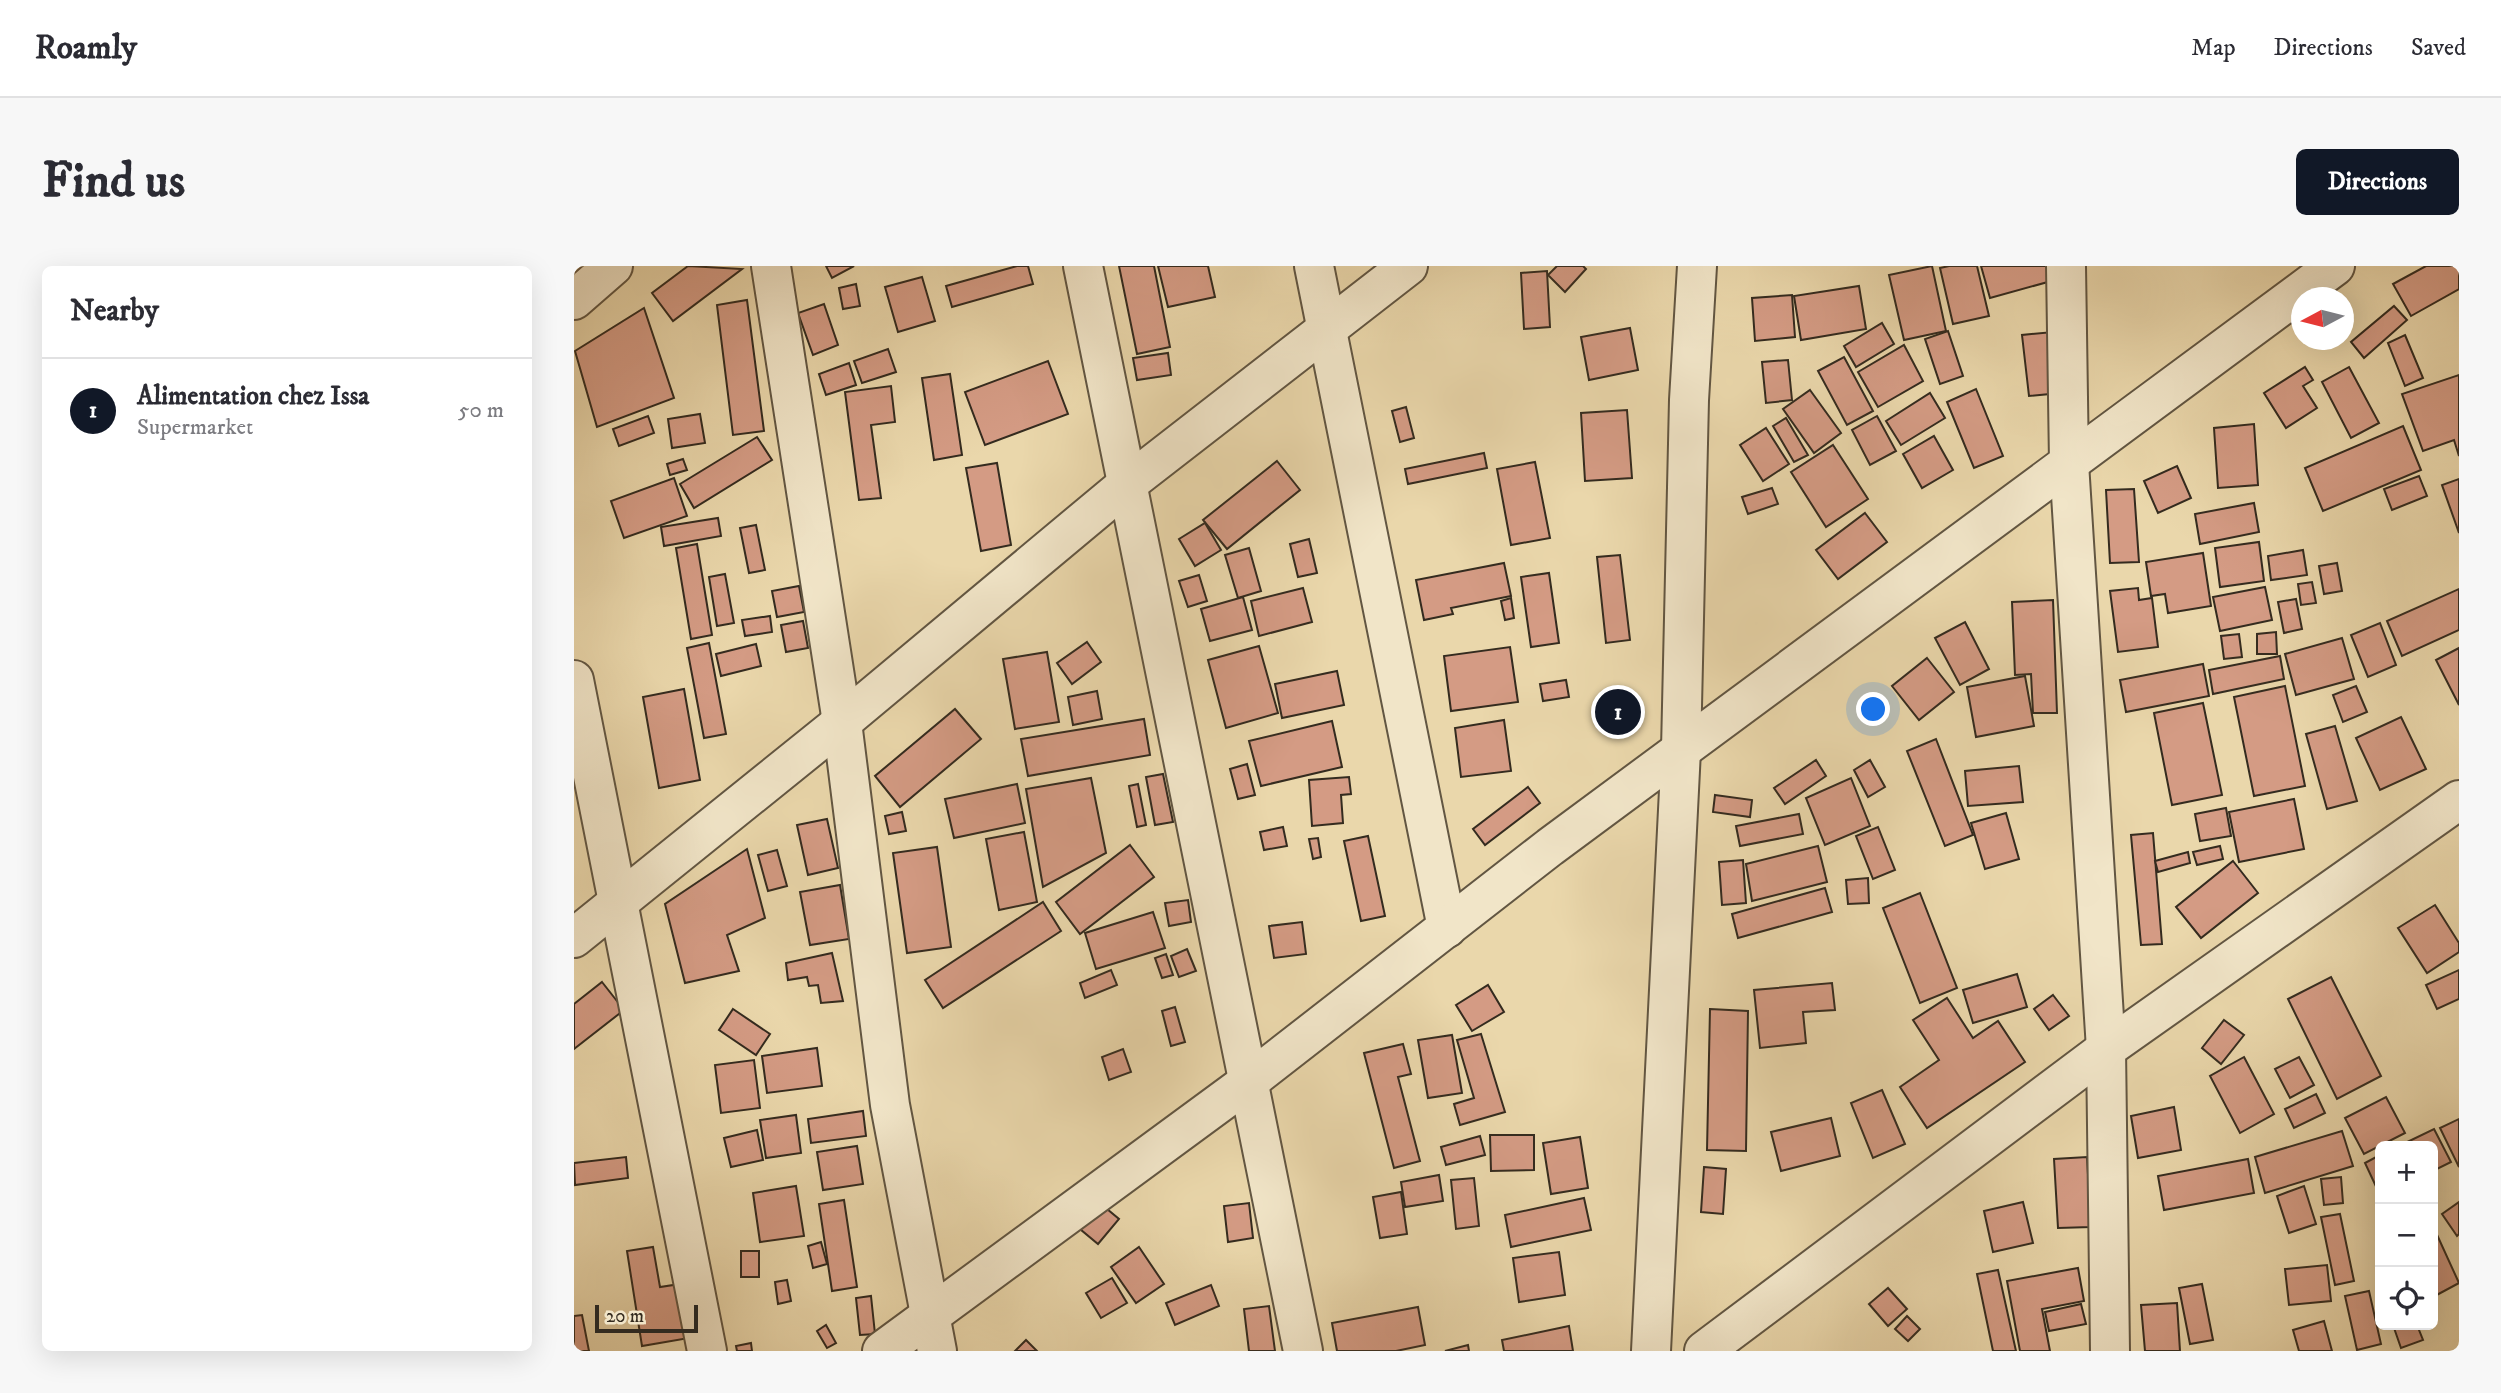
<!DOCTYPE html>
<html lang="en">
<head>
<meta charset="utf-8">
<style>
  body { margin:0; font-family:"IM FELL DW Pica",serif; background:#f7f7f7; color:#2b2b33 }
  .controls { position:absolute; right:21px; bottom:21px; display:grid; overflow:hidden; border-radius:10px; box-shadow:0 7px 28px #0002 }
  .controls button { width:63px; height:63px; display:grid; place-items:center; padding:0; border:0; border-bottom:2px solid #e1e1e2; background:#fff; color:#2b2b33; font:35px sans-serif }
  .compass { position:absolute; left:1717px; top:21px; width:63px; height:63px; border-radius:50%; background:#fff; box-shadow:0 7px 28px #0002; rotate:263deg }
  .scale { position:absolute; left:21px; bottom:18px; width:103px; box-sizing:border-box; padding-left:7px; border:4px solid #342b1f; border-top:0; font-size:19px; line-height:24px; white-space:nowrap; color:#342b1f; -webkit-text-stroke:5px #f1e5c8; paint-order:stroke }
  .you { position:absolute; left:1300px; top:444px; width:24px; height:24px; margin:-18px; border:5px solid #fff; border-radius:50%; background:#1a73e8; box-shadow:0 0 0 10px #1a73e833 }
  .badge { display:grid; place-items:center; width:46px; height:46px; border-radius:50%; background:#111827; color:#fff; font-size:23px; font-weight:700 }
  .pin { position:absolute; translate:-50% -50%; border:4px solid #fff; box-shadow:0 2px 7px #0006 }
  .list { margin:0; padding:0; list-style:none }
  h2 { display:flex; justify-content:space-between; align-items:center; height:91px; margin:0; padding:0 28px; font-size:30px }
  h2 small { font-size:23px; font-weight:400; color:#7c7c81 }
  .list li { display:grid; grid-template-columns:46px 1fr auto; gap:21px; align-items:center; box-sizing:border-box; height:105px; padding:0 28px; border-top:2px solid #e1e1e2 }
  .list b { display:block; font-size:26px; white-space:nowrap }
  .list p { margin:0; font-size:23px; white-space:nowrap; color:#7c7c81 }
  .list em { font-size:23px; font-style:normal; color:#7c7c81 }
  .icon { flex:none; width:38px; height:38px; fill:none; stroke:currentColor; stroke-width:2; stroke-linecap:round; stroke-linejoin:round }
  .map { position:relative; flex:none; width:1885px; height:1085px; overflow:hidden; border-radius:10px }
  header { display:flex; align-items:center; gap:42px; box-sizing:border-box; height:98px; padding:0 35px; background:#fff; border-bottom:2px solid #e1e1e2 }
  header strong { font-size:33px }
  nav { display:flex; gap:38px; margin-inline-start:auto; font-size:24px }
  .intro { display:flex; align-items:center; justify-content:space-between; box-sizing:border-box; height:168px; padding:0 42px }
  h1 { margin:0; font-size:49px }
  .button { padding:18px 32px; border-radius:10px; background:#111827; color:#fff; font-size:24px; font-weight:700 }
  main { display:flex; gap:42px; padding:0 42px }
  aside { flex:1; background:#fff; border-radius:10px; box-shadow:0 7px 28px #0002 }
  .map>svg:first-child { display:block }
  .building { fill:#d49b84; stroke:#342b1f; stroke-width:2 }
  .lines { fill:none; stroke-linecap:round; stroke-linejoin:round }
  .minor-casing { stroke:#625642; stroke-width:42 }
  .minor { stroke:#f1e5c8; stroke-width:38 }
</style>
</head>
<body>
<header>
<strong>Roamly</strong>
<nav><a>Map</a><a>Directions</a><a>Saved</a></nav>
</header>
<div class="intro"><h1>Find us</h1><a class="button">Directions</a></div>
<main>
<aside>
<h2>Nearby<small></small></h2>
<ul class="list">
<li><span class="badge">1</span><div><b>Alimentation chez Issa</b><p>Supermarket</p></div><em>50 m</em></li>
</ul>
</aside>
<div class="map">
<svg width="1885" height="1085" viewBox="0 0 1885 1085">
  <rect width="100%" height="100%" fill="#ead7ab"/>
  <filter id="stains"><feTurbulence type="fractalNoise" baseFrequency=".00286" numOctaves="4"/><feColorMatrix values="0 0 0 0 .2 0 0 0 0 .09 0 0 0 0 .02 0 0 0 .5 -.17"/></filter>
  <radialGradient id="worn" r=".72"><stop offset=".6" stop-color="#630" stop-opacity="0"/><stop offset="1" stop-color="#630" stop-opacity=".3"/></radialGradient>
  <g class="building">
    <polygon points="114,0 168,3 99,55 78,27"/>
    <polygon points="252,0 280,0 258,12"/>
    <polygon points="443,0 454,0 459,18 378,41 372,20"/>
    <polygon points="545,0 580,0 596,81 563,88"/>
    <polygon points="584,0 634,0 641,31 594,41"/>
    <polygon points="983,0 1009,0 1012,3 991,26 974,9"/>
    <polygon points="1358,0 1372,65 1330,74 1315,9"/>
    <polygon points="1375,0 1403,0 1415,50 1379,58 1366,2"/>
    <polygon points="1407,0 1477,0 1481,14 1416,32"/>
    <polygon points="1852,0 1885,0 1885,23 1837,50 1819,18"/>
    <polygon points="973,5 976,61 950,63 947,7"/>
    <polygon points="348,11 361,55 324,66 311,21"/>
    <polygon points="282,18 286,40 269,43 265,22"/>
    <polygon points="1285,20 1292,63 1227,74 1220,30"/>
    <polygon points="1218,29 1221,71 1181,75 1178,32"/>
    <polygon points="173,34 190,165 159,169 143,39"/>
    <polygon points="250,38 264,79 239,89 224,47"/>
    <polygon points="1820,40 1833,54 1790,92 1777,76"/>
    <polygon points="70,42 100,132 23,161 1,85"/>
    <polygon points="1308,57 1320,78 1282,101 1270,80"/>
    <polygon points="1056,62 1064,104 1015,114 1007,71"/>
    <polygon points="1374,65 1389,110 1366,118 1351,73"/>
    <polygon points="1479,66 1486,127 1455,130 1448,69"/>
    <polygon points="1831,69 1849,112 1831,120 1814,77"/>
    <polygon points="1330,79 1349,115 1304,141 1284,106"/>
    <polygon points="314,83 322,106 288,117 280,95"/>
    <polygon points="594,87 597,109 563,114 559,92"/>
    <polygon points="1270,91 1299,145 1273,159 1244,105"/>
    <polygon points="1214,94 1218,134 1192,137 1188,96"/>
    <polygon points="474,95 494,148 411,179 391,126"/>
    <polygon points="275,97 282,119 252,129 245,108"/>
    <polygon points="1731,101 1739,114 1729,120 1743,142 1712,162 1690,127"/>
    <polygon points="1775,101 1805,157 1777,172 1748,116"/>
    <polygon points="376,108 388,189 360,194 348,112"/>
    <polygon points="1885,109 1885,190 1880,174 1849,185 1828,128"/>
    <polygon points="317,120 321,156 297,159 307,232 285,234 271,126"/>
    <polygon points="1402,123 1429,190 1400,202 1373,136"/>
    <polygon points="1236,124 1267,167 1240,187 1209,143"/>
    <polygon points="1356,127 1371,152 1327,179 1312,155"/>
    <polygon points="832,141 840,172 826,176 818,145"/>
    <polygon points="1053,144 1058,212 1011,215 1007,147"/>
    <polygon points="126,148 131,177 98,182 94,153"/>
    <polygon points="74,150 80,167 45,180 39,163"/>
    <polygon points="1303,150 1322,185 1296,199 1278,164"/>
    <polygon points="1212,152 1234,189 1220,196 1199,160"/>
    <polygon points="1680,158 1684,219 1644,222 1640,162"/>
    <polygon points="1829,160 1847,204 1749,245 1731,202"/>
    <polygon points="1192,162 1215,198 1189,215 1166,179"/>
    <polygon points="1360,170 1379,204 1348,222 1329,188"/>
    <polygon points="183,171 198,194 120,242 106,218"/>
    <polygon points="1259,179 1294,233 1252,261 1217,206"/>
    <polygon points="910,187 913,202 834,218 831,203"/>
    <polygon points="109,193 113,204 96,209 93,198"/>
    <polygon points="703,195 726,224 653,283 629,254"/>
    <polygon points="961,196 976,272 937,279 923,203"/>
    <polygon points="423,197 437,279 407,285 392,202"/>
    <polygon points="1603,200 1617,232 1584,247 1570,215"/>
    <polygon points="1845,210 1853,230 1818,244 1810,223"/>
    <polygon points="100,212 113,250 50,272 37,235"/>
    <polygon points="1885,213 1885,267 1868,219"/>
    <polygon points="1198,222 1204,238 1174,248 1168,231"/>
    <polygon points="1560,223 1565,296 1536,297 1532,224"/>
    <polygon points="1680,237 1685,266 1626,278 1621,248"/>
    <polygon points="1291,247 1313,276 1264,313 1242,284"/>
    <polygon points="144,252 147,270 90,280 87,261"/>
    <polygon points="631,257 647,284 621,300 605,273"/>
    <polygon points="182,259 191,304 175,307 166,262"/>
    <polygon points="735,273 743,307 724,311 716,278"/>
    <polygon points="1685,276 1690,315 1646,321 1641,282"/>
    <polygon points="123,278 138,369 117,373 102,282"/>
    <polygon points="675,282 687,325 664,332 651,289"/>
    <polygon points="1729,284 1733,309 1697,314 1694,290"/>
    <polygon points="1629,287 1637,340 1594,347 1591,328 1577,330 1572,296"/>
    <polygon points="1046,289 1056,374 1032,377 1023,291"/>
    <polygon points="930,297 937,330 877,342 879,348 850,354 842,314"/>
    <polygon points="1763,297 1768,325 1750,328 1745,300"/>
    <polygon points="975,307 985,377 957,381 947,311"/>
    <polygon points="151,308 160,357 143,360 135,311"/>
    <polygon points="625,309 633,335 614,341 605,315"/>
    <polygon points="1738,316 1742,337 1727,339 1724,318"/>
    <polygon points="225,320 230,346 203,351 198,325"/>
    <polygon points="1691,321 1698,354 1646,365 1639,331"/>
    <polygon points="729,322 738,356 685,370 677,335"/>
    <polygon points="1564,322 1565,334 1578,332 1584,381 1544,386 1536,325"/>
    <polygon points="1885,323 1885,364 1828,390 1813,355"/>
    <polygon points="669,331 678,364 636,375 627,343"/>
    <polygon points="937,332 940,352 931,354 927,335"/>
    <polygon points="1722,333 1728,363 1710,367 1704,336"/>
    <polygon points="1479,334 1483,447 1459,447 1457,408 1441,409 1438,336"/>
    <polygon points="196,350 198,366 171,370 168,354"/>
    <polygon points="229,355 234,382 212,386 207,359"/>
    <polygon points="1391,356 1415,403 1386,419 1361,372"/>
    <polygon points="1806,357 1822,399 1794,411 1777,369"/>
    <polygon points="1702,366 1703,388 1683,388 1683,368"/>
    <polygon points="1665,368 1668,391 1650,393 1647,370"/>
    <polygon points="1768,372 1780,413 1722,429 1711,388"/>
    <polygon points="513,376 527,396 498,418 483,397"/>
    <polygon points="135,377 152,468 130,472 113,382"/>
    <polygon points="182,378 187,400 147,410 142,388"/>
    <polygon points="685,380 704,447 652,462 634,394"/>
    <polygon points="936,381 944,436 877,445 870,390"/>
    <polygon points="1885,382 1885,439 1862,394"/>
    <polygon points="473,386 485,456 441,463 429,393"/>
    <polygon points="1706,390 1710,413 1639,428 1635,404"/>
    <polygon points="1353,392 1380,426 1345,454 1318,420"/>
    <polygon points="1629,398 1635,430 1552,446 1546,414"/>
    <polygon points="763,405 770,439 708,452 701,418"/>
    <polygon points="1451,410 1460,460 1402,471 1393,421"/>
    <polygon points="992,414 995,431 969,435 966,418"/>
    <polygon points="1711,420 1731,520 1680,530 1660,431"/>
    <polygon points="1782,420 1793,446 1769,456 1759,429"/>
    <polygon points="110,423 126,514 85,522 69,431"/>
    <polygon points="1048,424 1065,448 1039,466 1022,443"/>
    <polygon points="523,425 528,453 499,459 494,431"/>
    <polygon points="1629,437 1648,529 1598,539 1580,447"/>
    <polygon points="381,443 407,473 326,541 301,510"/>
    <polygon points="1827,451 1852,503 1806,524 1782,472"/>
    <polygon points="570,453 576,489 454,510 447,473"/>
    <polygon points="930,454 937,505 887,511 881,462"/>
    <polygon points="758,455 768,501 687,520 675,475"/>
    <polygon points="1761,460 1783,535 1753,543 1732,468"/>
    <polygon points="1362,473 1399,569 1371,580 1333,485"/>
    <polygon points="1242,494 1252,510 1211,538 1200,522"/>
    <polygon points="1296,494 1311,521 1294,531 1280,504"/>
    <polygon points="673,498 681,529 664,533 656,503"/>
    <polygon points="1445,500 1449,536 1394,540 1391,505"/>
    <polygon points="589,508 599,556 581,559 572,511"/>
    <polygon points="775,511 777,528 767,529 769,557 738,560 735,514"/>
    <polygon points="517,512 532,587 469,621 452,523"/>
    <polygon points="1277,512 1296,560 1251,579 1232,532"/>
    <polygon points="443,518 451,557 380,572 371,533"/>
    <polygon points="564,518 572,559 563,561 555,520"/>
    <polygon points="954,521 966,537 911,579 899,563"/>
    <polygon points="1141,529 1178,534 1176,551 1139,546"/>
    <polygon points="1720,533 1730,583 1665,596 1655,546"/>
    <polygon points="1652,542 1657,570 1626,575 1621,548"/>
    <polygon points="328,546 332,565 315,568 311,550"/>
    <polygon points="1432,547 1445,593 1411,603 1397,557"/>
    <polygon points="1225,548 1229,568 1166,580 1162,560"/>
    <polygon points="253,553 264,602 234,609 223,559"/>
    <polygon points="709,561 713,580 690,584 686,566"/>
    <polygon points="1304,561 1321,604 1299,613 1282,570"/>
    <polygon points="450,566 463,636 425,644 412,573"/>
    <polygon points="1579,567 1588,678 1567,679 1557,569"/>
    <polygon points="794,570 811,650 787,655 770,575"/>
    <polygon points="744,572 747,591 739,593 735,573"/>
    <polygon points="556,579 580,611 506,668 482,636"/>
    <polygon points="1244,580 1253,616 1178,635 1172,598"/>
    <polygon points="1646,580 1649,593 1623,599 1619,586"/>
    <polygon points="363,581 377,681 333,687 319,587"/>
    <polygon points="173,583 191,652 153,669 165,705 111,717 91,638"/>
    <polygon points="203,584 213,620 194,625 184,589"/>
    <polygon points="1614,586 1616,597 1584,606 1581,595"/>
    <polygon points="1169,594 1172,637 1148,639 1145,596"/>
    <polygon points="1659,595 1684,627 1627,672 1602,641"/>
    <polygon points="1294,612 1295,637 1274,638 1272,614"/>
    <polygon points="266,619 275,673 236,679 226,626"/>
    <polygon points="1251,622 1258,646 1164,672 1158,648"/>
    <polygon points="1346,627 1383,722 1346,737 1309,642"/>
    <polygon points="614,634 617,656 595,660 591,637"/>
    <polygon points="469,636 487,665 369,742 351,714"/>
    <polygon points="1861,639 1885,677 1885,686 1853,707 1824,662"/>
    <polygon points="579,646 591,682 522,703 511,667"/>
    <polygon points="728,656 732,688 700,692 695,660"/>
    <polygon points="613,683 622,705 605,711 597,690"/>
    <polygon points="258,687 269,735 247,737 244,719 235,720 233,711 214,714 212,697"/>
    <polygon points="592,688 599,709 588,712 581,692"/>
    <polygon points="537,704 543,719 511,732 506,717"/>
    <polygon points="1885,704 1885,733 1863,743 1852,719"/>
    <polygon points="1443,708 1453,741 1399,757 1389,724"/>
    <polygon points="1757,711 1807,810 1763,833 1714,733"/>
    <polygon points="28,716 50,744 0,783 0,738"/>
    <polygon points="1258,717 1261,744 1229,746 1232,777 1186,782 1180,724"/>
    <polygon points="914,719 930,746 898,765 882,739"/>
    <polygon points="1479,729 1495,750 1475,764 1460,743"/>
    <polygon points="1373,732 1399,772 1424,755 1451,796 1353,862 1326,821 1365,794 1339,754"/>
    <polygon points="601,741 611,776 597,780 588,745"/>
    <polygon points="159,743 196,768 182,789 145,764"/>
    <polygon points="1136,743 1174,745 1172,885 1133,884"/>
    <polygon points="1650,754 1670,769 1647,798 1628,782"/>
    <polygon points="907,768 931,846 886,859 880,838 900,832 883,774"/>
    <polygon points="878,769 888,827 854,832 844,774"/>
    <polygon points="829,778 837,808 824,811 846,895 820,902 790,787"/>
    <polygon points="243,782 248,820 193,827 188,790"/>
    <polygon points="549,783 557,806 535,814 528,791"/>
    <polygon points="1670,791 1700,848 1666,867 1636,810"/>
    <polygon points="1725,791 1740,819 1716,832 1701,803"/>
    <polygon points="180,794 186,842 147,847 141,799"/>
    <polygon points="1308,824 1331,878 1299,892 1277,837"/>
    <polygon points="1742,828 1751,847 1720,862 1711,843"/>
    <polygon points="1812,831 1831,867 1790,888 1771,852"/>
    <polygon points="1600,841 1607,884 1564,892 1557,850"/>
    <polygon points="289,845 292,870 237,877 234,853"/>
    <polygon points="222,849 227,887 192,892 186,854"/>
    <polygon points="1257,852 1266,890 1207,905 1197,866"/>
    <polygon points="1885,853 1885,901 1866,862"/>
    <polygon points="1860,863 1877,896 1859,905 1859,880 1825,880"/>
    <polygon points="183,864 189,894 157,901 150,872"/>
    <polygon points="1768,865 1779,900 1691,927 1681,891"/>
    <polygon points="916,869 960,869 960,904 917,905"/>
    <polygon points="906,870 911,889 872,899 867,881"/>
    <polygon points="1006,871 1014,922 977,928 969,877"/>
    <polygon points="283,880 289,918 249,924 243,886"/>
    <polygon points="1806,889 1806,929 1791,897"/>
    <polygon points="52,891 54,912 1,919 0,897"/>
    <polygon points="1513,891 1517,961 1484,962 1480,893"/>
    <polygon points="1674,893 1680,927 1590,944 1584,910"/>
    <polygon points="1130,901 1152,903 1149,948 1127,946"/>
    <polygon points="865,909 869,935 831,941 827,916"/>
    <polygon points="1767,911 1769,937 1750,939 1747,913"/>
    <polygon points="900,912 905,960 882,963 877,914"/>
    <polygon points="222,920 230,970 186,976 179,927"/>
    <polygon points="1730,920 1742,958 1715,967 1703,930"/>
    <polygon points="827,926 833,968 806,972 799,931"/>
    <polygon points="1010,932 1017,964 937,981 931,949"/>
    <polygon points="270,934 283,1021 258,1025 245,938"/>
    <polygon points="1449,936 1459,977 1419,986 1410,945"/>
    <polygon points="1885,936 1885,968 1883,970 1868,948"/>
    <polygon points="675,937 679,972 654,976 650,940"/>
    <polygon points="527,938 545,953 524,978 506,963"/>
    <polygon points="1766,948 1780,1015 1761,1019 1747,951"/>
    <polygon points="1859,960 1885,1017 1859,1031"/>
    <polygon points="247,976 253,998 239,1002 234,980"/>
    <polygon points="79,981 86,1021 106,1018 115,1072 68,1080 53,985"/>
    <polygon points="565,981 590,1018 562,1037 537,1001"/>
    <rect x="167" y="985" width="18" height="26"/>
    <polygon points="985,986 991,1029 945,1036 939,992"/>
    <polygon points="1753,999 1757,1035 1715,1039 1711,1003"/>
    <polygon points="1504,1002 1510,1035 1468,1043 1476,1085 1446,1085 1433,1015"/>
    <polygon points="1424,1004 1442,1085 1419,1085 1403,1008"/>
    <polygon points="538,1012 553,1037 527,1052 512,1027"/>
    <polygon points="213,1014 217,1035 204,1038 201,1016"/>
    <polygon points="1628,1018 1639,1074 1616,1078 1605,1022"/>
    <polygon points="637,1019 645,1040 601,1059 592,1037"/>
    <polygon points="1314,1022 1333,1043 1314,1060 1295,1038"/>
    <polygon points="1795,1025 1807,1078 1783,1084 1771,1030"/>
    <polygon points="297,1030 301,1068 286,1069 282,1032"/>
    <polygon points="1603,1037 1606,1085 1571,1085 1567,1039"/>
    <polygon points="1507,1038 1512,1058 1475,1065 1471,1046"/>
    <polygon points="695,1040 701,1085 675,1085 670,1043"/>
    <polygon points="844,1041 851,1079 822,1085 763,1085 758,1057"/>
    <polygon points="8,1049 15,1085 0,1085 0,1050"/>
    <polygon points="1333,1050 1346,1063 1334,1075 1321,1063"/>
    <polygon points="1750,1055 1758,1085 1725,1085 1719,1064"/>
    <polygon points="252,1059 262,1077 253,1082 243,1065"/>
    <polygon points="1819,1059 1843,1059 1849,1074 1827,1082"/>
    <polygon points="995,1060 999,1085 930,1085 928,1074"/>
    <polygon points="452,1074 463,1085 441,1085"/>
    <polygon points="177,1077 178,1085 163,1085 162,1080"/>
    <polygon points="894,1079 895,1085 871,1085"/>
  </g>
  <g class="lines">
    <defs>
      <g id="minor">
        <polyline points="197,0 268,456 316,839 363,1085"/>
        <polyline points="509,0 729,1085"/>
        <polyline points="740,0 873,662"/>
        <polyline points="1492,0 1495,197 1532,783 1536,1085"/>
        <polyline points="0,34 39,0"/>
        <polyline points="0,414 133,1085"/>
        <polyline points="0,672 268,456 552,219 834,0"/>
        <polyline points="308,1085 674,816 976,581 1761,0"/>
        <polyline points="1077,1085 1107,484 1115,134 1123,0"/>
        <polyline points="1130,1085 1532,783 1885,534"/>
      </g>
    </defs>
    <use href="#minor" class="minor-casing"/>
    <use href="#minor" class="minor"/>
  </g>
  <rect width="100%" height="100%" filter="url(#stains)"/>
  <rect width="100%" height="100%" fill="url(#worn)"/>
</svg>
<div class="controls">
<button>+</button>
<button>−</button>
<button><svg class="icon" aria-label="locate" viewBox="0 0 24 24"><circle cx="12" cy="12" r="6"/><path d="M12 2v4M12 18v4M2 12h4M18 12h4"/></svg></button>
</div>
<svg class="compass" viewBox="-18 -18 36 36"><path d="M0-13l5 13h-10z" fill="#e53935"/><path d="M0 13l5-13h-10z" fill="#7c7c81"/></svg>
<div class="scale">20 m</div>
<div class="you"></div>
<div class="pin badge" style="left:1044px;top:446px">1</div>
</div>
</main>
</body>
</html>
